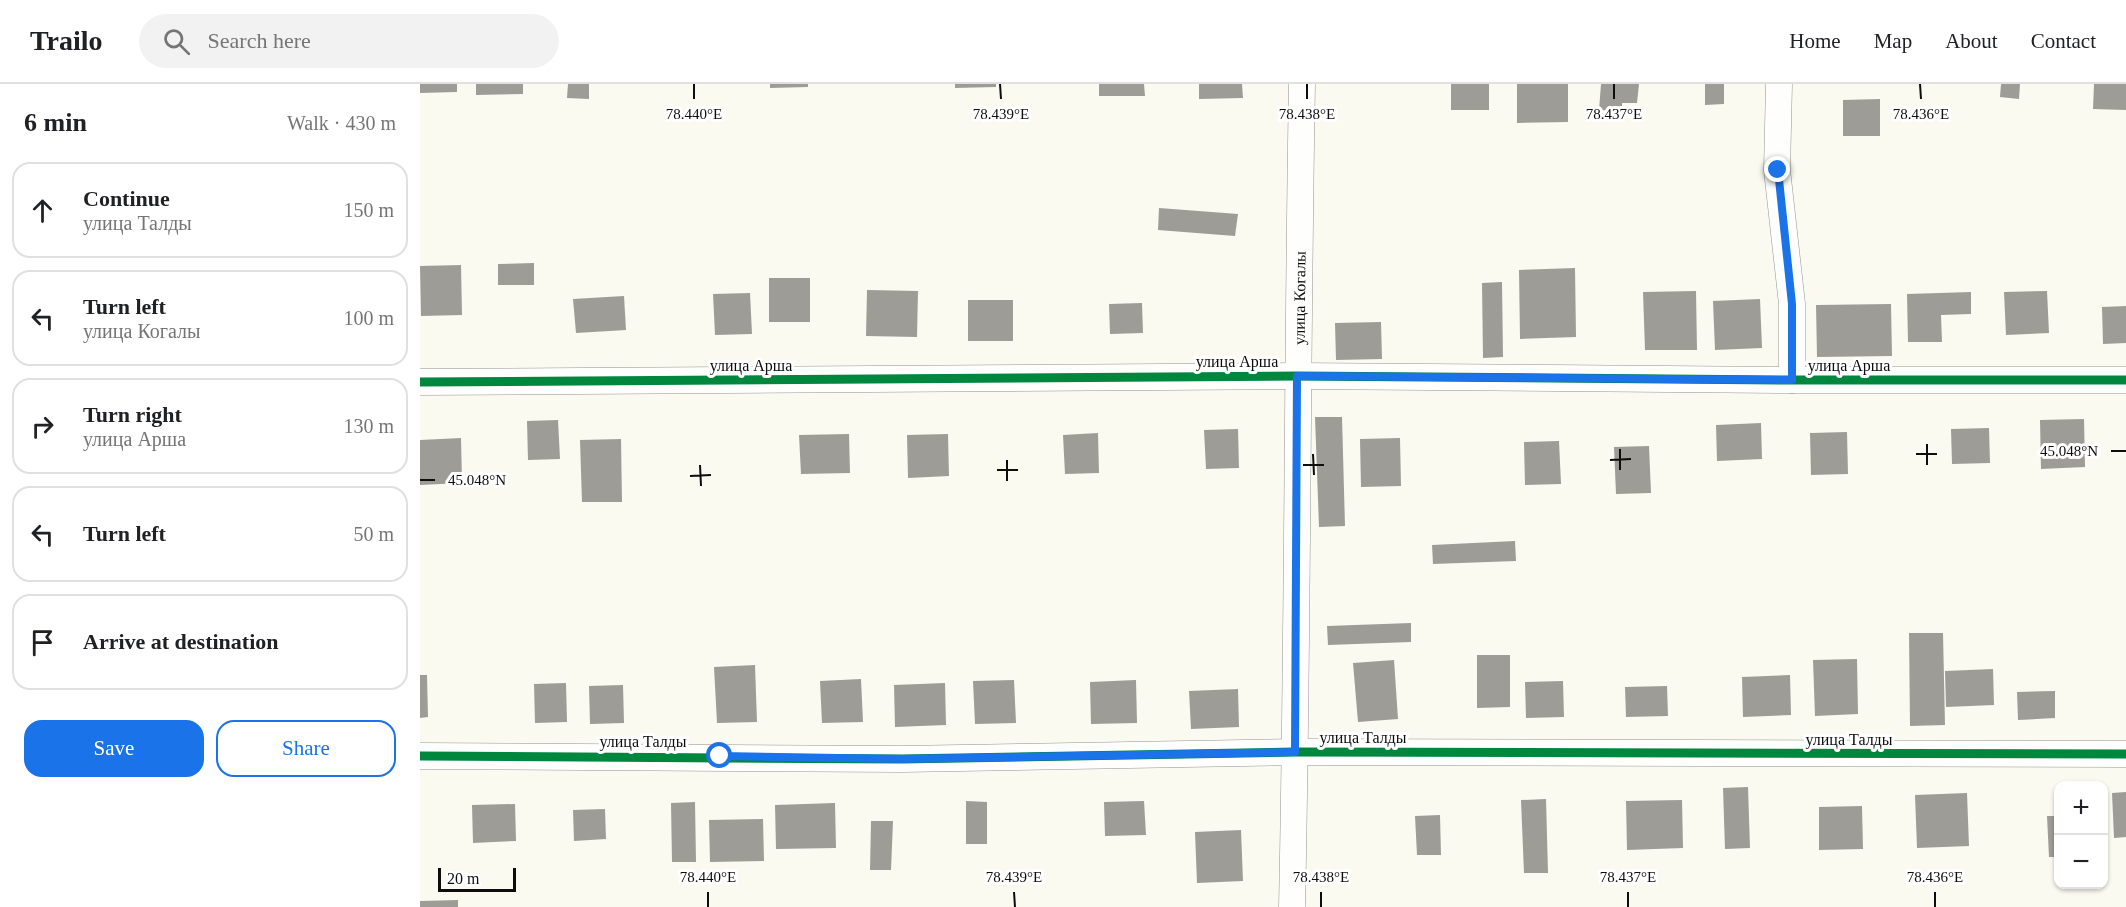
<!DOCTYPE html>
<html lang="en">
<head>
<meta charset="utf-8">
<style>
  body { margin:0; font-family:Georgia,serif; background:#f2f2f2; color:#202124 }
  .controls { position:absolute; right:18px; bottom:18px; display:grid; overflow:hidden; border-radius:12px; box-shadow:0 2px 4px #0004 }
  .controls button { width:54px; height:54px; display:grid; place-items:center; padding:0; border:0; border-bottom:2px solid #e0e0e0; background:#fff; color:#202124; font:30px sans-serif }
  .scale { position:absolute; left:18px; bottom:15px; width:78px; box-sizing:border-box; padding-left:6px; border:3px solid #0d0d0d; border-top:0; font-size:16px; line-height:21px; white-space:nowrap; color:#0d0d0d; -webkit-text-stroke:4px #fff; paint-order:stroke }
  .stop { position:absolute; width:18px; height:18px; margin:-14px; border:4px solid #1a73e8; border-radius:50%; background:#fff }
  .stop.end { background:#1a73e8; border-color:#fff; box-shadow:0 2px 6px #0008 }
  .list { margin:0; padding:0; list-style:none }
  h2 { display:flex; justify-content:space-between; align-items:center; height:78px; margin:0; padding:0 24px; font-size:26px }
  h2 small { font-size:20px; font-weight:400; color:#757577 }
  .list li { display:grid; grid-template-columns:39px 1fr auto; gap:18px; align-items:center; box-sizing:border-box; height:96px; margin:0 12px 12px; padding:0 12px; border:2px solid #e0e0e0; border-radius:18px }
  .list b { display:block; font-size:22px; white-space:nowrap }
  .list p { margin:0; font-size:20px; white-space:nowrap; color:#757577 }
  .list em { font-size:20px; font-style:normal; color:#757577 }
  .actions { display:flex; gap:12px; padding:18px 24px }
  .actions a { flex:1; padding:14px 0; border:2px solid #1a73e8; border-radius:18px; text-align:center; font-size:21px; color:#1a73e8 }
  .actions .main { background:#1a73e8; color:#fff }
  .icon { flex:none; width:33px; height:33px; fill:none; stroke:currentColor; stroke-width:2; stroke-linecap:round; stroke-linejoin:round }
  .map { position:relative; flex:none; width:1706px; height:823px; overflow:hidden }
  header { display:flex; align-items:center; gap:36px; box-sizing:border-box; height:84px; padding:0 30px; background:#fff; border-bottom:2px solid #e0e0e0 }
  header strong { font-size:28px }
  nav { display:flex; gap:33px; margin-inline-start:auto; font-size:21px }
  .search { width:420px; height:54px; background:#f2f2f2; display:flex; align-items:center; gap:15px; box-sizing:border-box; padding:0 21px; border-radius:33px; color:#757577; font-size:22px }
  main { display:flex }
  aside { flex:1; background:#fff }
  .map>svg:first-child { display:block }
  .building { fill:#9d9c97 }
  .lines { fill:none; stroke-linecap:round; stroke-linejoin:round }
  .street-casing { stroke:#949490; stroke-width:27 }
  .street { stroke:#fefefd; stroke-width:26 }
  .cycleway-casing { stroke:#fff; stroke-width:13 }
  .cycleway { stroke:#00873e; stroke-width:9 }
  .route { stroke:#1a73e8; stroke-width:8 }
  .ticks { fill:none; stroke:#0d0d0d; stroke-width:2 }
  .labels { text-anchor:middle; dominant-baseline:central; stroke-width:6; stroke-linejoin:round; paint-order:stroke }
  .street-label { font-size:16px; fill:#0d0d0d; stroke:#fff }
  .ticks-label { font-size:15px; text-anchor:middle; fill:#0d0d0d; stroke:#fff; stroke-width:6; stroke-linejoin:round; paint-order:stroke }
</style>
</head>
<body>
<header>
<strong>Trailo</strong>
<div class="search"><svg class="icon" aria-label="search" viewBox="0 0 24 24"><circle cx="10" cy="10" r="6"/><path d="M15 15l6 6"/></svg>Search here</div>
<nav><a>Home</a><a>Map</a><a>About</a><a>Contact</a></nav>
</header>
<main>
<aside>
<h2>6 min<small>Walk · 430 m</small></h2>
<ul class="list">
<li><svg class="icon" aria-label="ahead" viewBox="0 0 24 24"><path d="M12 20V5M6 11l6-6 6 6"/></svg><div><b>Continue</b><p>улица Талды</p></div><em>150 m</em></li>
<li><svg class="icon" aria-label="left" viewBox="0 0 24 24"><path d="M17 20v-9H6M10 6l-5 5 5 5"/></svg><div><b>Turn left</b><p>улица Когалы</p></div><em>100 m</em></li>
<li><svg class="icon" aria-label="right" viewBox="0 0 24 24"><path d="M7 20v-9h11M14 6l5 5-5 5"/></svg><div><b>Turn right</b><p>улица Арша</p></div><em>130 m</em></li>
<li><svg class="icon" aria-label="left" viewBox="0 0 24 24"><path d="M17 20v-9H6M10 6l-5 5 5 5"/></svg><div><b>Turn left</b></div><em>50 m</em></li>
<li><svg class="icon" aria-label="arrive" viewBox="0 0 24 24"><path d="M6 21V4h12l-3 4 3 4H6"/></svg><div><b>Arrive at destination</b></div></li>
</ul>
<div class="actions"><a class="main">Save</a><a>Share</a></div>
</aside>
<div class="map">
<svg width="1706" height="823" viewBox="0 0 1706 823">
  <rect width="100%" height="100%" fill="#fafaf1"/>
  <g class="building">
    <polygon points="0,0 37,0 37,8 0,9"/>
    <polygon points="56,0 103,0 103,10 56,11"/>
    <polygon points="148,0 169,0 169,15 147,14"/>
    <polygon points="350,0 388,0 388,3 350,4"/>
    <polygon points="535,0 576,0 576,3 535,4"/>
    <polygon points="679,0 724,0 725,12 679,12"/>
    <polygon points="779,0 822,0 823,14 779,15"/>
    <rect x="1031" y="0" width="38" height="26"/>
    <polygon points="1097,0 1148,0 1148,38 1097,39"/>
    <polygon points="1181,0 1219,0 1217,19 1202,19 1202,27 1179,26"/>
    <polygon points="1285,0 1304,0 1304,20 1285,21"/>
    <polygon points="1581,0 1600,0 1599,15 1580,13"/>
    <polygon points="1674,0 1706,0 1706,26 1673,25"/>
    <polygon points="1460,15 1460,52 1423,52 1423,16"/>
    <polygon points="739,124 818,130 815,152 738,146"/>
    <polygon points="114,179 114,201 78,201 78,180"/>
    <polygon points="41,181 42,231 1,232 0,182"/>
    <polygon points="1155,184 1156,253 1100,255 1099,186"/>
    <rect x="349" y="194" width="41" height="44"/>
    <polygon points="1082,198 1083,273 1063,274 1062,199"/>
    <polygon points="447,206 498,207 497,253 446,252"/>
    <polygon points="1276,207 1277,266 1225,266 1223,208"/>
    <polygon points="1627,207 1629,249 1586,251 1584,208"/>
    <polygon points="1551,208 1551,230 1521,231 1522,258 1488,258 1487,210"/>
    <polygon points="330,209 332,250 295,251 293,210"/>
    <polygon points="204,212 206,246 156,249 153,215"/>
    <polygon points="1340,215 1342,264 1295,266 1293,217"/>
    <rect x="548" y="216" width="45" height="41"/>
    <polygon points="722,219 723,249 690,250 689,220"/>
    <polygon points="1471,220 1472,272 1397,273 1396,221"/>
    <polygon points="1706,222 1706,259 1683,260 1682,223"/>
    <polygon points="961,238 962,275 916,276 915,239"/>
    <polygon points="895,333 922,333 925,442 899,443"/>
    <polygon points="1664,335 1665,383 1621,385 1620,336"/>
    <polygon points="138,336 140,375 108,376 107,337"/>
    <polygon points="1341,339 1342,375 1297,377 1296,341"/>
    <polygon points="1569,344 1570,379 1532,380 1531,345"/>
    <polygon points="818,345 819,384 786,385 784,346"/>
    <polygon points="1427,348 1428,390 1391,391 1390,349"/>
    <polygon points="678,349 679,389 645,390 643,351"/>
    <polygon points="429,350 430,389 381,390 379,351"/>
    <polygon points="528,350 529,392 488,394 487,351"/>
    <polygon points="41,354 42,399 0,401 0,356"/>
    <polygon points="980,354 981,402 941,403 940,355"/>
    <polygon points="201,355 202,418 162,418 160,356"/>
    <polygon points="1139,357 1141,400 1105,401 1104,358"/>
    <polygon points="1229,362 1231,409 1196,410 1194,363"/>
    <polygon points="1095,457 1096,477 1013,480 1012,461"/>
    <polygon points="991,539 991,558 908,561 907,542"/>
    <polygon points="1489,549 1523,549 1525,641 1490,642"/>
    <polygon points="1057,571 1090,571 1090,623 1057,624"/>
    <polygon points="1437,575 1438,630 1395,632 1393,576"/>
    <polygon points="974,576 978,635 938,638 933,579"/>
    <polygon points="335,581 337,638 297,639 294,583"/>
    <polygon points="1573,585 1574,621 1526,623 1525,587"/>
    <polygon points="0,591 7,591 8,633 0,634"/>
    <polygon points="1370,591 1371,631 1323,633 1322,593"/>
    <polygon points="441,595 443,638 402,639 400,597"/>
    <polygon points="594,596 596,639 555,640 553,597"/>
    <polygon points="716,596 717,639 671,640 670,598"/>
    <polygon points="1143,597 1144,633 1106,634 1105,598"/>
    <polygon points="146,599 147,638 115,639 114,600"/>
    <polygon points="525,599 526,641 475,643 474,601"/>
    <polygon points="203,601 204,639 170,640 169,602"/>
    <polygon points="1247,602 1248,632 1206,633 1205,603"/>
    <polygon points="818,605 819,643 771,645 769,607"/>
    <polygon points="1635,607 1635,634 1598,636 1597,608"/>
    <polygon points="1328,703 1330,764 1305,765 1303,704"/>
    <polygon points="1706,708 1706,753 1694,754 1692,709"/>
    <polygon points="1547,709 1549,762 1497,764 1495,711"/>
    <polygon points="1126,715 1128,789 1104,789 1101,716"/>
    <polygon points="1262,716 1263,764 1207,766 1206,717"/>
    <polygon points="546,717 567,718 567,760 546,760"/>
    <polygon points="724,717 726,751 685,752 684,718"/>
    <polygon points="275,718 276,778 252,778 251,719"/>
    <polygon points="415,719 416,764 356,765 355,721"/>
    <polygon points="95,720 96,757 53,759 52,721"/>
    <polygon points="1442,722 1443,765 1399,766 1399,723"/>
    <polygon points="185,725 186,755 154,757 153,726"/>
    <polygon points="1020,731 1021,771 997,771 995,732"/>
    <polygon points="1627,732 1638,732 1638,773 1629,773"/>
    <polygon points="343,735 344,777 290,778 289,736"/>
    <polygon points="451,737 473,737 471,786 450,786"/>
    <polygon points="821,746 823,797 777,799 775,748"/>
    <polygon points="38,816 38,823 0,823 0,817"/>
  </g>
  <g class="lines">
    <defs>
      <g id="street">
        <polyline points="1359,0 1357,86 1372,220 1372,296"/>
        <polyline points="0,298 877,292 1372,296 1706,296"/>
        <polyline points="0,672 482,675 875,668 1706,670"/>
        <path id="s1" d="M 872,823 C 878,549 877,274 882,0"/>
      </g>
    </defs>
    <use href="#street" class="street-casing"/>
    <use href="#street" class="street"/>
    <defs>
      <g id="cycleway">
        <polyline points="0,298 877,292 1372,296 1706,296"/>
        <polyline points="0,672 482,675 875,668 1706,670"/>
      </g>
    </defs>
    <use href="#cycleway" class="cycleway-casing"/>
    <use href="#cycleway" class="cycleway"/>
  </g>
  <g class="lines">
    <polyline class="route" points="300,672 482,675 875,668 877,292 1372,296 1372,220 1358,86"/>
  </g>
  <path class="ticks" d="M 274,0 L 274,15M 580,0 L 581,15M 887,0 L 887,15M 1194,0 L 1194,15M 1500,0 L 1501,15M 1507,360 L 1507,381M 1200,365 L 1200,386M 1691,367 L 1706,367M 893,370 L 894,391M 1496,370 L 1517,370M 587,376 L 587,397M 1190,376 L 1211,375M 280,381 L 281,402M 883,381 L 904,381M 577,386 L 598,386M 270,392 L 291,391M 0,396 L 15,396M 288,808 L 288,823M 594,808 L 595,823M 901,808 L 901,823M 1208,808 L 1208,823M 1515,808 L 1515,823"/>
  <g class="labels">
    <g class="street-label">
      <text stroke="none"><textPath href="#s1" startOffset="609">улица Когалы</textPath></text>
      <text x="817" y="277">улица Арша</text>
      <text x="331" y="281">улица Арша</text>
      <text x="1429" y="281">улица Арша</text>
      <text x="943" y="653">улица Талды</text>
      <text x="1429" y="655">улица Талды</text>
      <text x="223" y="657">улица Талды</text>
    </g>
  </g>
  <g class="ticks-label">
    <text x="274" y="35">78.440°E</text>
    <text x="581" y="35">78.439°E</text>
    <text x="887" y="35">78.438°E</text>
    <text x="1194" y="35">78.437°E</text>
    <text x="1501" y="35">78.436°E</text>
    <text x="1649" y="372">45.048°N</text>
    <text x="57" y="401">45.048°N</text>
    <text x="288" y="798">78.440°E</text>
    <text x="594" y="798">78.439°E</text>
    <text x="901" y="798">78.438°E</text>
    <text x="1208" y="798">78.437°E</text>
    <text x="1515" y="798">78.436°E</text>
  </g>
</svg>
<div class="controls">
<button>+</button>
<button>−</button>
</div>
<div class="scale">20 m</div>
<div class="stop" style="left:300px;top:672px"></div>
<div class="stop end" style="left:1358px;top:86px"></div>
</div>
</main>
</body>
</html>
